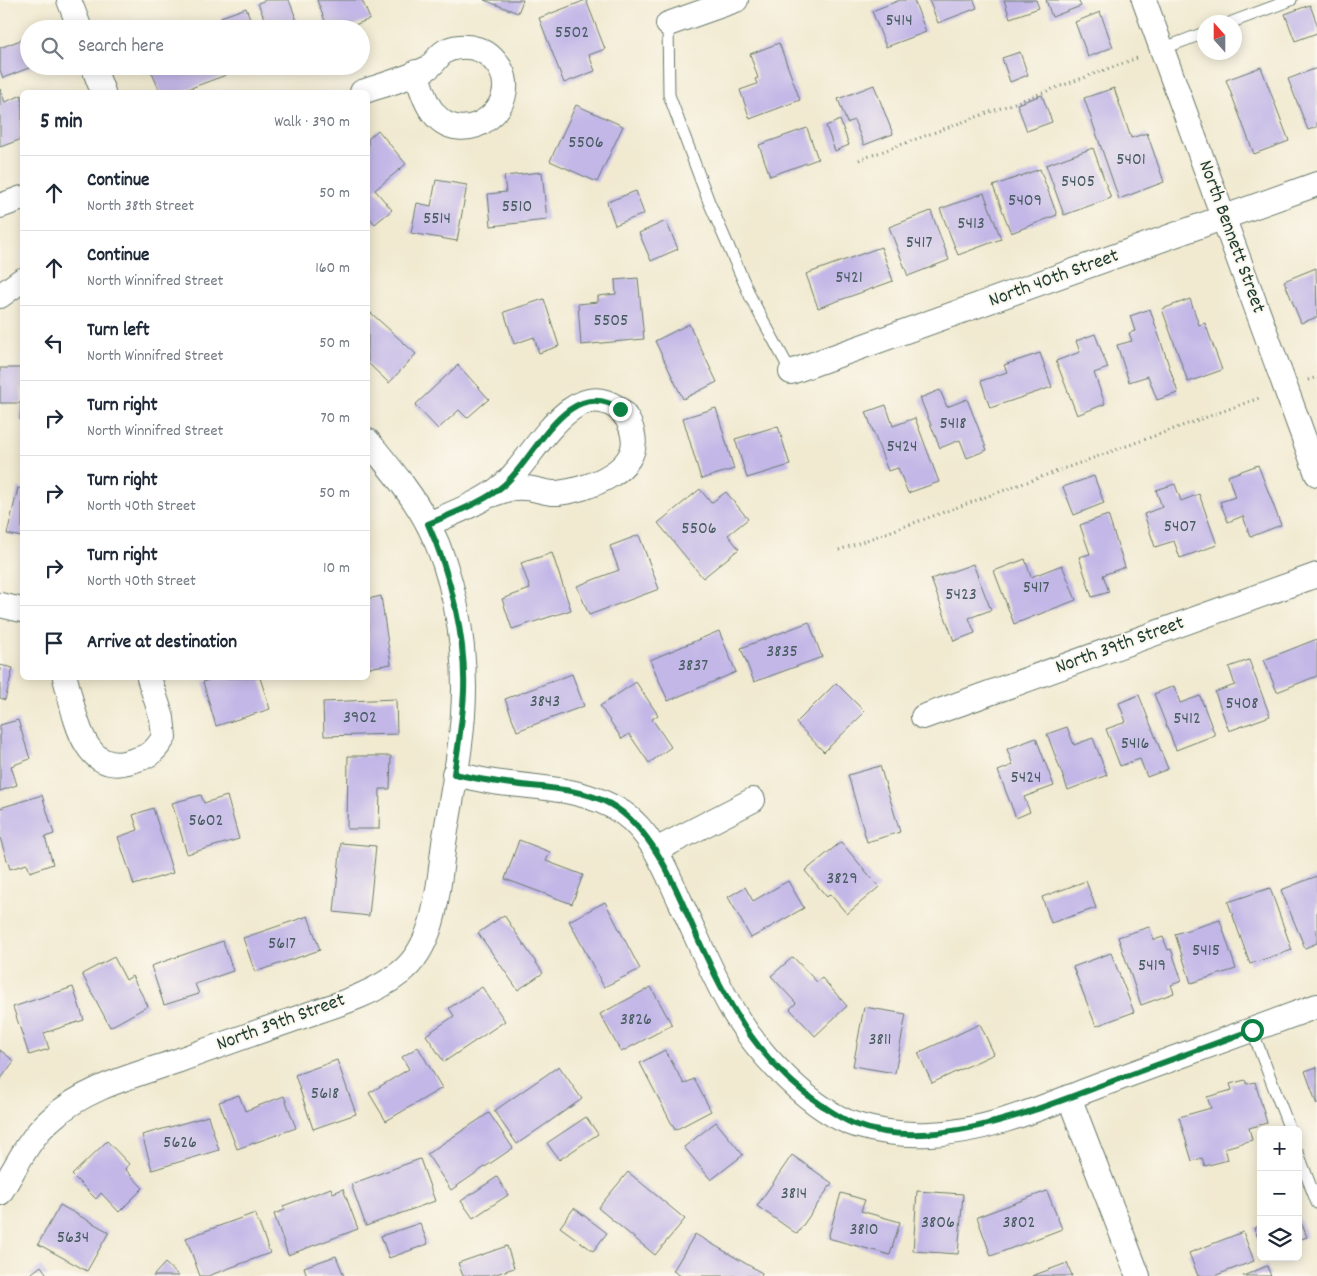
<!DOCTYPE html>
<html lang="en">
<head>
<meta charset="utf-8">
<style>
  body { margin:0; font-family:Dekko,sans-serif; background:#f2f2f3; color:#1f2937 }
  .controls { position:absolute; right:15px; bottom:15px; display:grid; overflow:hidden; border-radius:8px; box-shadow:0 2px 12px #0003 }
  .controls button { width:45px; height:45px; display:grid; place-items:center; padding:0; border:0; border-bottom:1px solid #e0e1e3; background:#fff; color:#1f2937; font:25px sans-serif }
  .compass { position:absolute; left:1197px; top:15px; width:45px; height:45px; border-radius:50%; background:#fff; box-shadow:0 2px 12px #0003; rotate:339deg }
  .stop { position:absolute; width:15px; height:15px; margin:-11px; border:4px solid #0b8043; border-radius:50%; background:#fff }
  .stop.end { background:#0b8043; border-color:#fff; box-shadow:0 1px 5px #0008 }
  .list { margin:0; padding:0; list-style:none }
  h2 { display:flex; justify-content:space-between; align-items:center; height:65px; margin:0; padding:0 20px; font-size:21px }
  h2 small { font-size:16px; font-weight:400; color:#747a83 }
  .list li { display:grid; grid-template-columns:32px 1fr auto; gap:15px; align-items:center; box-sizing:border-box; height:75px; padding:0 20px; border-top:1px solid #e0e1e3 }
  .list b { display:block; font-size:19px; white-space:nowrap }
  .list p { margin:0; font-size:16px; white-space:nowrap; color:#747a83 }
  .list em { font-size:16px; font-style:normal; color:#747a83 }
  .icon { flex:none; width:28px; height:28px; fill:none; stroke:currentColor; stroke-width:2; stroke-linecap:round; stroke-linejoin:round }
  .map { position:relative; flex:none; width:1317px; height:1276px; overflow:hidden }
  .search { position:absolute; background:#fff; box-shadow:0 2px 12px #0003; left:20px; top:20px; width:350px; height:55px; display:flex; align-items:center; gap:12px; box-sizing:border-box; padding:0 18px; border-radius:28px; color:#747a83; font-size:19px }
  .panel { position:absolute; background:#fff; box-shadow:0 2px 12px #0003; left:20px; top:90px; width:350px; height:590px; border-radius:8px }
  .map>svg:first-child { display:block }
  .building { fill:#c3b7e7 }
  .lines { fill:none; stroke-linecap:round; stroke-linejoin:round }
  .lane-casing { stroke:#687a6b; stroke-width:13 }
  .street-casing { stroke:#687a6b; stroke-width:26 }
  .path { stroke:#687a6b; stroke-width:3; stroke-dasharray:1 4; stroke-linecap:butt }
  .lane { stroke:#fff; stroke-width:11 }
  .street { stroke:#fff; stroke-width:24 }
  .route { stroke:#0b8043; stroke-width:6 }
  .labels { text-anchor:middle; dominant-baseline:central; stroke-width:4; stroke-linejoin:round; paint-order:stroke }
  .number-label { font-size:18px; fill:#485c61 }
  .street-label { font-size:20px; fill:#1f3d34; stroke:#fbf7ec }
</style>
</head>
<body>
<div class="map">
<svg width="1317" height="1276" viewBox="0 0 1317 1276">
  <rect width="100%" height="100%" fill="#fbf7ec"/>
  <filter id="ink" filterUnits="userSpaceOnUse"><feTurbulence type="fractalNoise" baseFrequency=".02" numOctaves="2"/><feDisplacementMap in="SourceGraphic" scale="10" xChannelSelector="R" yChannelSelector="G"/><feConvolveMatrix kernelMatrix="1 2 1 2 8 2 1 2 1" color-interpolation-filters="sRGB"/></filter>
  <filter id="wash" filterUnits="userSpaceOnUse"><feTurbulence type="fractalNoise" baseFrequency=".0096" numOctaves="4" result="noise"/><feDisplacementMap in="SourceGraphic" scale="20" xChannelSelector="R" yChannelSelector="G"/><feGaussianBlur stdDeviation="1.12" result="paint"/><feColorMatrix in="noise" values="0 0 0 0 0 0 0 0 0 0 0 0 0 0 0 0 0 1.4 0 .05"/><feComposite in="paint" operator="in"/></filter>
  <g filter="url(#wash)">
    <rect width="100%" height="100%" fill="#f1ead1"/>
    <g id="blocks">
      <g class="building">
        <polygon points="266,0 289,0 300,29 225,29 221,17 246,8 253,26 265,21 258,3"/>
        <polygon points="317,0 362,0 370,19 344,29 328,29"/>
        <polygon points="484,0 523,0 518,13"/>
        <polygon points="586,0 605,49 589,55 595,71 564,83 539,18"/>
        <polygon points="900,0 914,0 926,32 886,47 872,11"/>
        <polygon points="929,0 974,0 977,8 938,23"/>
        <polygon points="1004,0 1036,0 1039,8 1010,18"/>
        <polygon points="1046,0 1078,0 1081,6 1052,17"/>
        <polygon points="1310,5 1317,24 1317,33 1295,41 1285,14"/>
        <polygon points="1100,12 1113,47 1088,57 1075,22"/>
        <polygon points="23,39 29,54 29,66 34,66 3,78 0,70 0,48"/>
        <polygon points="779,43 800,100 750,119 740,90 757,84 755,79 758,78 750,54"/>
        <polygon points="1020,52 1028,75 1010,82 1002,58"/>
        <polygon points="149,66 222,66 226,75 180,92 160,92"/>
        <polygon points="1261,67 1289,141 1254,154 1226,80"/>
        <polygon points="1317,68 1317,127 1308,130 1288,79"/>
        <polygon points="874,85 893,134 864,145 854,120 847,123 838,99"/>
        <polygon points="1114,88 1131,138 1147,133 1164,182 1119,199 1084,98"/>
        <polygon points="0,89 5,102 22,95 22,139 0,147"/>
        <polygon points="1042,95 1052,122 1027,131 1017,104"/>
        <polygon points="576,105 623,126 597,182 550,161"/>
        <polygon points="840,120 849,145 835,151 826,126"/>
        <polygon points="807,128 818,159 770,176 759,145"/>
        <polygon points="378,130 406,164 375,190 392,210 375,224 368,216 368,198 370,196 368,193 368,139"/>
        <polygon points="1093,148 1111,198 1064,215 1046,165"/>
        <polygon points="1040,169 1057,215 1011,233 993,186"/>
        <polygon points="542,172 547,220 491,226 488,194 506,192 504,176"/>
        <polygon points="436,180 467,185 457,241 411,233 417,203 431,206"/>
        <polygon points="636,191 644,214 615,225 607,202"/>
        <polygon points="984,193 1001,239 958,255 940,209"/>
        <polygon points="931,211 949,260 908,276 889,227"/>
        <polygon points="666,221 678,249 651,261 639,233"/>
        <polygon points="881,247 893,281 818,308 806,274"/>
        <polygon points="1316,268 1317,317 1301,323 1284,281"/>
        <polygon points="638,278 644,339 581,345 578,304 598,302 598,296 616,294 615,280"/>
        <polygon points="544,299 559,346 539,353 534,337 514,344 504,312"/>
        <polygon points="1190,299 1199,325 1205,323 1222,370 1188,382 1162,309"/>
        <polygon points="1150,309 1178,393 1157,400 1148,376 1129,382 1117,345 1132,341 1129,333 1135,331 1130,316"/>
        <polygon points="370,312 416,354 389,383 368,363 368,315"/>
        <polygon points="689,324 717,382 683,399 655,341"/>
        <polygon points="1095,334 1108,368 1094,373 1105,404 1077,415 1056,361 1080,352 1076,341"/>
        <polygon points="1040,353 1052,387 990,408 981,381 1007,372 1004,365"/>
        <polygon points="458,365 489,399 467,418 459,410 438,429 415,405"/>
        <polygon points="0,368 21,368 22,420 20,420 21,403 0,403"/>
        <polygon points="940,390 947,407 967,399 987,450 967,458 960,440 940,448 920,398"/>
        <polygon points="886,405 893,426 915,418 939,482 908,493 898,468 888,471 866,412"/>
        <polygon points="716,408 734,469 701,479 683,418"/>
        <polygon points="778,426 790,465 747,478 735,439"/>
        <polygon points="1258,465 1281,525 1250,537 1243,516 1228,522 1220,502 1235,497 1228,476"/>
        <polygon points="1094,476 1104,503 1074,515 1063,487"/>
        <polygon points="1175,484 1181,501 1199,494 1217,545 1180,558 1174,541 1155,547 1144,514 1162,507 1156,490"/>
        <polygon points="18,488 22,489 22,537 7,534"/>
        <polygon points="700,489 711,503 726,492 748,519 728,535 739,549 703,578 658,523"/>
        <polygon points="1108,515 1125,567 1103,575 1109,592 1092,597 1079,557 1090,554 1080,525"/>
        <polygon points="639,535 659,589 589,615 577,586 619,570 610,546"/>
        <polygon points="552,553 571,610 512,629 502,599 530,589 521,563"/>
        <polygon points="1025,559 1031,577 1062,565 1076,600 1014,624 994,571"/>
        <polygon points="973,564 991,610 969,618 975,633 954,641 931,579"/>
        <polygon points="381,596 391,664 368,668 368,599"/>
        <polygon points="809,622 822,657 754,682 741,648"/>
        <polygon points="719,631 736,672 668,701 650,660"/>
        <polygon points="1317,639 1317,676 1277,692 1264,660"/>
        <polygon points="1249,660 1270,716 1229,731 1215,692 1235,685 1229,667"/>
        <polygon points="0,665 13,668 5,700 0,698"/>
        <polygon points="572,674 584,706 517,731 505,699"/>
        <polygon points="213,678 260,678 270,709 216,726 203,682"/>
        <polygon points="636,682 658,715 652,719 671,747 649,763 629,734 622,739 600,706"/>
        <polygon points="836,683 865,712 824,752 796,723"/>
        <polygon points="1174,686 1180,703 1200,696 1215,735 1176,750 1154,694"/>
        <polygon points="1139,695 1168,769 1147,777 1140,759 1120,766 1106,729 1126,722 1119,703"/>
        <polygon points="396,699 397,734 324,736 323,702"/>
        <polygon points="18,720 30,759 11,766 17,785 0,791 0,725"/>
        <polygon points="1067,727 1074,745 1093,738 1107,775 1068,790 1047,734"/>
        <polygon points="1036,738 1054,786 1024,797 1030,812 1016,818 998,771 1013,765 1007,749"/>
        <polygon points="348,756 391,756 390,789 380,789 379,829 347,829"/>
        <polygon points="880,766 900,832 867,842 848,775"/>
        <polygon points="42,795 54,834 45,837 53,864 30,872 27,864 10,869 0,838 0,808"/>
        <polygon points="201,795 204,803 227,796 239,839 187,854 172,803"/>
        <polygon points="153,808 173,873 134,885 118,837 138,830 133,815"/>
        <polygon points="519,840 550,852 546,861 583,875 572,904 505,879"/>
        <polygon points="841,842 879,887 847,914 830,894 827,897 805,871"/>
        <polygon points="341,843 376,846 369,916 334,912"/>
        <polygon points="1317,876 1317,943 1305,948 1281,890"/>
        <polygon points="788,881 804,908 751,938 728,897 745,887 753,901"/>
        <polygon points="1086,881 1096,908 1051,923 1042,897"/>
        <polygon points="1270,888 1292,950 1250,964 1228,902"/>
        <polygon points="605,902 640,969 604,987 569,921"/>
        <polygon points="504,915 543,973 518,990 478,933"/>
        <polygon points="308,916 320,950 255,972 243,938"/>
        <polygon points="1220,920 1236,969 1191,983 1175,934"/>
        <polygon points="1149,927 1154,940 1163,937 1168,950 1171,949 1182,981 1171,985 1174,993 1141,1005 1118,937"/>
        <polygon points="223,941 233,971 195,984 199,994 164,1005 151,966"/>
        <polygon points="1111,953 1134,1012 1096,1026 1073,967"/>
        <polygon points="114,957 126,980 132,976 148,1006 110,1027 82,974"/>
        <polygon points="793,957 817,982 822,978 847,1006 815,1036 790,1009 796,1003 771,976"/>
        <polygon points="73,987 84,1020 44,1033 49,1049 29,1055 13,1007"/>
        <polygon points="482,987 505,1021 444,1062 426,1035 454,1016 449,1008"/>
        <polygon points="651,987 672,1025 621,1052 600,1014"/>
        <polygon points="864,1007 906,1014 895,1073 853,1066"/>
        <polygon points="980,1024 994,1054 932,1083 918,1053"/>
        <polygon points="418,1047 442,1088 386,1121 369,1093 409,1069 402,1057"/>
        <polygon points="0,1050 14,1061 0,1080"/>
        <polygon points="665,1050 684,1084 694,1079 711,1111 675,1130 640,1063"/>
        <polygon points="337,1060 356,1114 313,1129 295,1075"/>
        <polygon points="559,1066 582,1099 517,1144 494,1111"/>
        <polygon points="1317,1067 1317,1105 1305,1071"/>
        <polygon points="1245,1080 1247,1084 1255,1082 1267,1123 1249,1128 1252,1140 1225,1148 1228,1160 1205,1166 1202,1158 1192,1161 1179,1117 1211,1108 1207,1097 1232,1090 1230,1084"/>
        <polygon points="239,1095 245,1111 284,1096 296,1128 237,1149 219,1102"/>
        <polygon points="489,1113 513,1148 451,1190 427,1154"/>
        <polygon points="208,1116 219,1150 152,1170 142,1135"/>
        <polygon points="586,1117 598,1134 559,1160 547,1143"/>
        <polygon points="716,1122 743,1155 711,1180 684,1147"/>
        <polygon points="107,1141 129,1164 125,1169 143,1188 119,1212 101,1193 96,1199 72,1175"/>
        <polygon points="792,1155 832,1183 797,1234 757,1206"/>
        <polygon points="420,1159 435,1201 366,1226 351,1184"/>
        <polygon points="628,1172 685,1219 655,1255 598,1208"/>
        <polygon points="497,1177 508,1195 473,1218 461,1201"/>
        <polygon points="331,1188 333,1193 343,1189 358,1229 288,1255 274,1214 285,1210 283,1206"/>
        <polygon points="917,1191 963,1194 958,1254 913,1251"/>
        <polygon points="1047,1191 1062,1229 991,1256 977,1217"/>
        <polygon points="841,1193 865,1200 861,1211 900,1222 890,1255 828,1238"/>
        <polygon points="60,1205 109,1232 87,1271 38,1244"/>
        <polygon points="574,1208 607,1233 593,1251 560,1227"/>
        <polygon points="255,1213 270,1253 208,1276 200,1276 186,1238"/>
        <polygon points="1298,1215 1307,1237 1298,1240"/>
        <polygon points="420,1223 428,1244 389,1258 381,1236"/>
        <polygon points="1261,1226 1261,1245 1254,1228"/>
        <polygon points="1243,1232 1254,1261 1214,1276 1198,1276 1189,1253"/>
        <polygon points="695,1234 762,1273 761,1276 681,1276 673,1271"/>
        <polygon points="507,1246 514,1268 490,1276 463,1276 458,1263"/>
        <polygon points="336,1256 344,1276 307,1276 304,1267"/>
        <polygon points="165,1263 179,1276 153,1276"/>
        <polygon points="1067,1263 1072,1276 1032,1276"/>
        <polygon points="41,1266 48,1276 28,1276"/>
        <polygon points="1267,1266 1271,1276 1243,1276"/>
      </g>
    </g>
  </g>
  <g filter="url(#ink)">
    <use href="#blocks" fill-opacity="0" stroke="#687a6b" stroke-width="1"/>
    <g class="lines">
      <defs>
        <g id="lane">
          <polyline points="1232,22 1291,0"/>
          <polyline points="668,24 669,95 709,202 751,298 791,372"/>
          <polyline points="1162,49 1204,33"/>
          <polyline points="1252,1030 1290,1130"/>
          <polyline points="1298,1153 1317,1203"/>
        </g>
        <g id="street">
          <polyline points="69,0 80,29"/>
          <polyline points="1144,0 1317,474"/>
          <polyline points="668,24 736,0"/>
          <polyline points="93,66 103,92"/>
          <path d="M 362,92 C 383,85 406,79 426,69 C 439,62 437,49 460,47 C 472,46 484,50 492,58 C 535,100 461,159 430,108 C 423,97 420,84 416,72"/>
          <polyline points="0,206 22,198"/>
          <polyline points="0,296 22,280"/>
          <polyline points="791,372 1317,184"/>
          <path d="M 428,524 C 453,513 481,503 502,486 C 531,464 568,376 616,407 C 625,413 631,424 633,435 C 641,471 586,490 558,493 C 546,494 536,488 524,488 C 512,487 502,491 491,495"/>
          <polyline points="0,605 22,610"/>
          <path d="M 65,678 C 74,708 81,775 128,762 C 147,757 153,755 164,737 L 162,718 L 149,678"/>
          <polyline points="923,717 1317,575"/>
          <path d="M 454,774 C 470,777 485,781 501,783 C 542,788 588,789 623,813 C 652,833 666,871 680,901 C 698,939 714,980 736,1016 C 760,1055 812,1111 856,1125 C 879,1132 906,1135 930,1134 C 987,1132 1045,1106 1098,1086 C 1171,1060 1244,1033 1317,1006"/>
          <polyline points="656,850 753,800"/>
          <polyline points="1069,1097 1138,1276"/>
          <path d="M 0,1193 C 15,1169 28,1139 50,1120 C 84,1088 133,1076 177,1061 C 223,1044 269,1028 315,1012 C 343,1003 376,992 400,973 C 437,944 438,887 444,843 C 452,793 464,739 464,688 C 464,635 453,573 429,526 C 413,495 390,468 368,441"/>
        </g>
      </defs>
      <use href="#lane" class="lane-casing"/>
      <use href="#street" class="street-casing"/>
      <g class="path">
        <polyline points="859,160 1140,57"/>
        <polyline points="1308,380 1317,377"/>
        <polyline points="839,550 1262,397"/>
      </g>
      <use href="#lane" class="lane"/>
      <use href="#street" class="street"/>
    </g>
  </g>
  <g class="lines" filter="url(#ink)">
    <path class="route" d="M 620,409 C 567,374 535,459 504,485 C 483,503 453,513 428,524 C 450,572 466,638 464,691 C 463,719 458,747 454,774 C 469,777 483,780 498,782 C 534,788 577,786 610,804 C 659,832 681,903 704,952 C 733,1014 762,1064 820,1104 C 830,1111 842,1119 854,1124 C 933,1155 1038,1109 1113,1081 C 1159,1064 1206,1047 1252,1030"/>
  </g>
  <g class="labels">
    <g class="number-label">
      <text x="899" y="21">5414</text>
      <text x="572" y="33">5502</text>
      <text x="586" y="143">5506</text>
      <text x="1131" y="160">5401</text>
      <text x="1078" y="182">5405</text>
      <text x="1025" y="201">5409</text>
      <text x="517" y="207">5510</text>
      <text x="437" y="219">5514</text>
      <text x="971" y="224">5413</text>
      <text x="919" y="243">5417</text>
      <text x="849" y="278">5421</text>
      <text x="611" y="321">5505</text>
      <text x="953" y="424">5418</text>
      <text x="902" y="447">5424</text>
      <text x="1180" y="527">5407</text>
      <text x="699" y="529">5506</text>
      <text x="1036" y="588">5417</text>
      <text x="961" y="595">5423</text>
      <text x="782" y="652">3835</text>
      <text x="693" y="666">3837</text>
      <text x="545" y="702">3843</text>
      <text x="1242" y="704">5408</text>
      <text x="360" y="718">3902</text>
      <text x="1187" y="719">5412</text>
      <text x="1135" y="744">5416</text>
      <text x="1026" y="778">5424</text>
      <text x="206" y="821">5602</text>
      <text x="842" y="879">3829</text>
      <text x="282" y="944">5617</text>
      <text x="1206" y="951">5415</text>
      <text x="1152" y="966">5419</text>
      <text x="636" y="1020">3826</text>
      <text x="880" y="1040">3811</text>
      <text x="325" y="1094">5618</text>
      <text x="180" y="1143">5626</text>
      <text x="794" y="1194">3814</text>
      <text x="938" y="1223">3806</text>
      <text x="1019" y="1223">3802</text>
      <text x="864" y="1230">3810</text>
      <text x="73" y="1238">5634</text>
    </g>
    <g class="street-label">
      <text transform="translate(1231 237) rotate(70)">North Bennett Street</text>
      <text transform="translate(1054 279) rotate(-20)">North 40th Street</text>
      <text transform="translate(1120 646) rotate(-20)">North 39th Street</text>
      <text transform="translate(281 1023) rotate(-20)">North 39th Street</text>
    </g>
  </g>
</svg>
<div class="controls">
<button>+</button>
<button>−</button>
<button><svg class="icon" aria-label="layers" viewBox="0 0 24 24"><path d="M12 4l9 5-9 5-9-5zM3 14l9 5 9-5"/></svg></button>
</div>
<svg class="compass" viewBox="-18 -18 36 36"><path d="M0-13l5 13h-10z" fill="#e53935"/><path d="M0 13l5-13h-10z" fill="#747a83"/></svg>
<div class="stop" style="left:1252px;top:1030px"></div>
<div class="stop end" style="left:620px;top:409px"></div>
<div class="search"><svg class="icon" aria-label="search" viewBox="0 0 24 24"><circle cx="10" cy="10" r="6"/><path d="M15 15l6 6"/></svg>Search here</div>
<section class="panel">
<h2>5 min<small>Walk · 390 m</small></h2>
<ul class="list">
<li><svg class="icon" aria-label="ahead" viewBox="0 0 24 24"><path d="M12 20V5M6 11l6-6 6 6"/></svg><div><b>Continue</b><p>North 38th Street</p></div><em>50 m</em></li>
<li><svg class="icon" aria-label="ahead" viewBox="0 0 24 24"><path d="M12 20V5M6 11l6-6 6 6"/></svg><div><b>Continue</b><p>North Winnifred Street</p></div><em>160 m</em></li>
<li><svg class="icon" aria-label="left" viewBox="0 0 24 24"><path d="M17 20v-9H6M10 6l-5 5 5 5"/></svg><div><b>Turn left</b><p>North Winnifred Street</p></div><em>50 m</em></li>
<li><svg class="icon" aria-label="right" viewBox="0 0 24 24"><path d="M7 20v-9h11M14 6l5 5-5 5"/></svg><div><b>Turn right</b><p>North Winnifred Street</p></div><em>70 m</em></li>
<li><svg class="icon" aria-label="right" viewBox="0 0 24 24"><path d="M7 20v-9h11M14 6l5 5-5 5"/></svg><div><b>Turn right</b><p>North 40th Street</p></div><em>50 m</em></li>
<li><svg class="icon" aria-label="right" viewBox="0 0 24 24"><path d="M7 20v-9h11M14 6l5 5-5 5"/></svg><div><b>Turn right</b><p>North 40th Street</p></div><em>10 m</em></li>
<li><svg class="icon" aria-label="arrive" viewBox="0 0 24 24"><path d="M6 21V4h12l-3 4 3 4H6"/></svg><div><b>Arrive at destination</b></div></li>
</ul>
</section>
</div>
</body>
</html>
